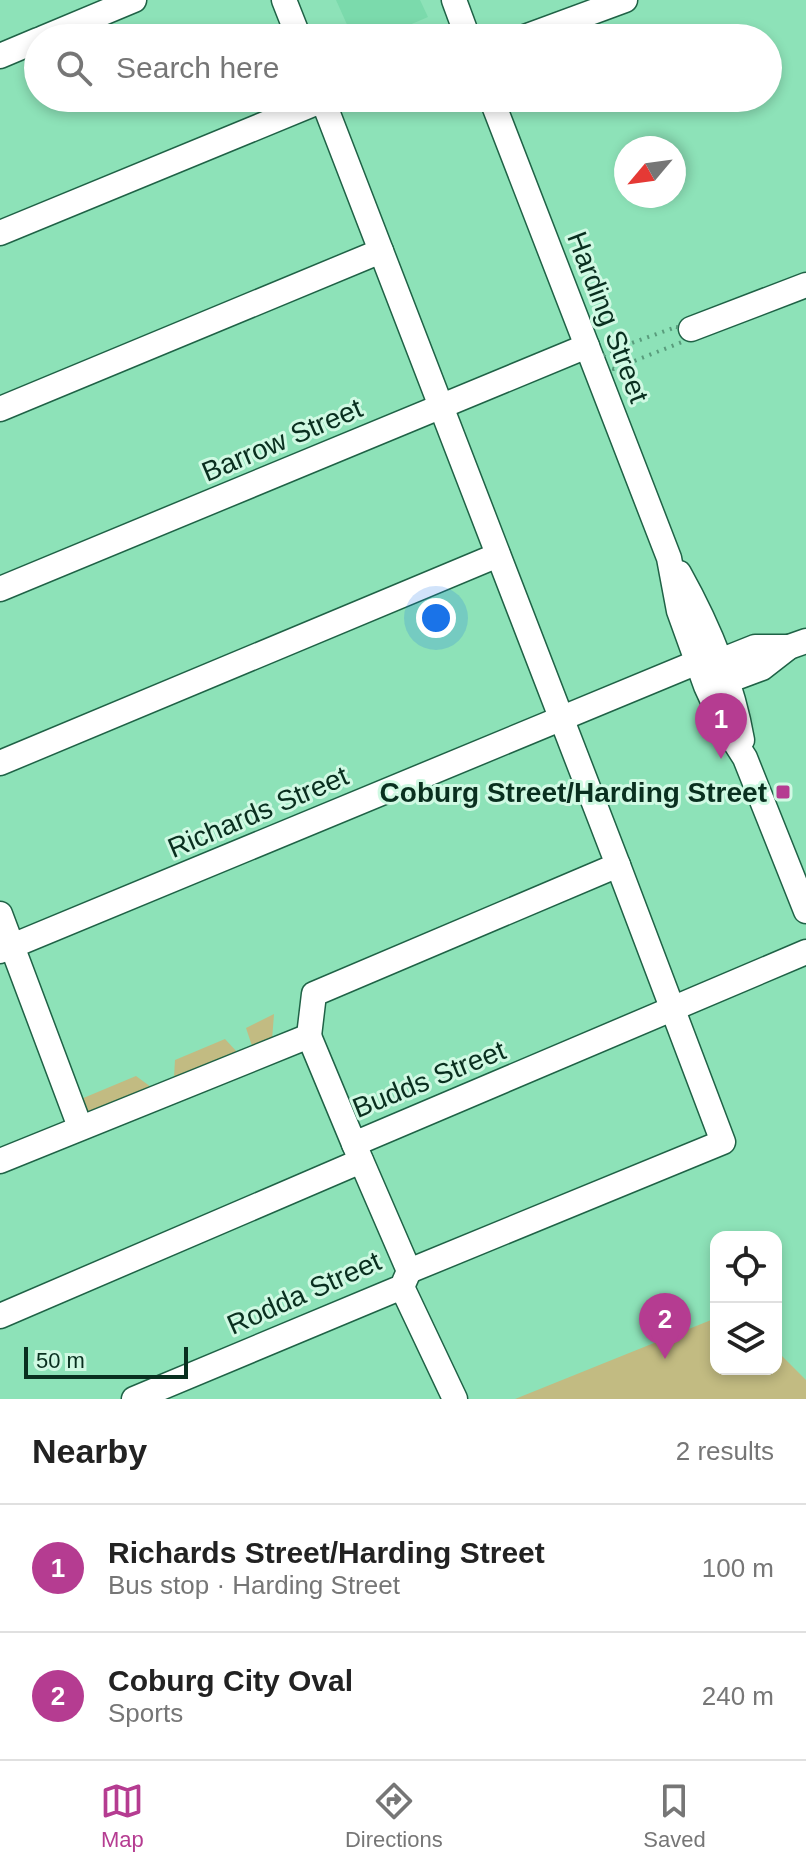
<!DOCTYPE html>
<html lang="en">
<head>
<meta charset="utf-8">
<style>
  body { margin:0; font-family:Helvetica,sans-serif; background:#f2f2f2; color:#222 }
  .controls { position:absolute; right:24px; bottom:24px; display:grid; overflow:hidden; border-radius:16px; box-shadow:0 4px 12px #0003 }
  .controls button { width:72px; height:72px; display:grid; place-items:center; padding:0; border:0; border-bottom:2px solid #e0e0e0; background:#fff; color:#222; font:40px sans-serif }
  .compass { position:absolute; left:614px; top:136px; width:72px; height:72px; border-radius:50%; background:#fff; box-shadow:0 4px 12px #0003; rotate:241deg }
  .scale { position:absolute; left:24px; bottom:20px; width:164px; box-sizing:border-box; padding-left:8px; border:4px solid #092f1f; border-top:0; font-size:22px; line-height:28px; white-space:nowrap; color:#092f1f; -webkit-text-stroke:6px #d0f9e3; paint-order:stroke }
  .you { position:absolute; left:436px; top:618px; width:28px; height:28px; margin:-20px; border:6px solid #fff; border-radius:50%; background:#1a73e8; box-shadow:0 0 0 12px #1a73e833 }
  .badge { display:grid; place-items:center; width:52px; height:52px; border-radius:50%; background:#b53c91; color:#fff; font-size:26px; font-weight:700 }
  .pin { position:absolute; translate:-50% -66px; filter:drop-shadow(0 2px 4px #0008) }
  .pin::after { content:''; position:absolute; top:42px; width:28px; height:24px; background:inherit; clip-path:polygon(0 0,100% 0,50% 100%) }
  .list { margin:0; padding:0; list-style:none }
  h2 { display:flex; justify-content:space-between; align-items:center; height:104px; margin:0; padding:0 32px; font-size:34px }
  h2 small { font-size:26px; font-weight:400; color:#767676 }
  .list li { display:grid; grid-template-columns:52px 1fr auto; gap:24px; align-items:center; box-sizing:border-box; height:128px; padding:0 32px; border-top:2px solid #e0e0e0 }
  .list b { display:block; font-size:30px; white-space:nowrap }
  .list p { margin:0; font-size:26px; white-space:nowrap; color:#767676 }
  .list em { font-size:26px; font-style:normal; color:#767676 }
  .icon { flex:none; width:44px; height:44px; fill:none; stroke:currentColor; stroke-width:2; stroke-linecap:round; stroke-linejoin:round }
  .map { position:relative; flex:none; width:806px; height:1399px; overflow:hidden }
  .search { position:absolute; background:#fff; box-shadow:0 4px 12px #0003; left:24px; right:24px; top:24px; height:88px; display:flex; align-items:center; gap:20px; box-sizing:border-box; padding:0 28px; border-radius:44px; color:#767676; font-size:30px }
  .sheet { height:360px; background:#fff }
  nav { display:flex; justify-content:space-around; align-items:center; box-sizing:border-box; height:112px; border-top:2px solid #e0e0e0; background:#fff; font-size:22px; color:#767676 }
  nav a { display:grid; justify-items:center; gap:4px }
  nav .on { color:#b53c91 }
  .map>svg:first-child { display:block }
  .built { fill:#7bdaac }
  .green { fill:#c2bb82 }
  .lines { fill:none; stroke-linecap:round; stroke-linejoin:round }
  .minor-casing { stroke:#1f6246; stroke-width:27 }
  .path { stroke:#599c7c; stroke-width:4; stroke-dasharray:2 6; stroke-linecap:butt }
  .minor { stroke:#fff; stroke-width:24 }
  .poi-dot { fill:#b53c91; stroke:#d0f9e3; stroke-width:3 }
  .labels { text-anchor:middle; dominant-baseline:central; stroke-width:6; stroke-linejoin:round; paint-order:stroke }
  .street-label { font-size:28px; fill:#092f1f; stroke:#d0f9e3 }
  .poi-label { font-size:28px; font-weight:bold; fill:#092f1f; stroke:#d0f9e3; text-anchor:end }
</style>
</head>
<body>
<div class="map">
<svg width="806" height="1399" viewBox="0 0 806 1399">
  <rect width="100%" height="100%" fill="#8de2b8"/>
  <polygon class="built" points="336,0 420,0 428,17 379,38 353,38"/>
  <g class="green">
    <polygon points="274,1014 272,1040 252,1046 246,1028"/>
    <polygon points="225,1039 237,1052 174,1077 175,1060"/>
    <polygon points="136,1076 151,1087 87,1115 81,1099"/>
    <polygon points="716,1318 716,1369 776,1369 776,1350 806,1380 806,1399 515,1399"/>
  </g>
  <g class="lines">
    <defs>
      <g id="minor">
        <polyline points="284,0 299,38"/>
        <polyline points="454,0 468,38"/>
        <polyline points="43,38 134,0"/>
        <polyline points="522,38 625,0"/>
        <polyline points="0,56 38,40"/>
        <polyline points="491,98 669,558 679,611 706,686 724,725 745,758 806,911"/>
        <polyline points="0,233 328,98"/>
        <polyline points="691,329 806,285"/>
        <polyline points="0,409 381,251"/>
        <path d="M 679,573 C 708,625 732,682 742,740"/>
        <polyline points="0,589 587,346"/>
        <polyline points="720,661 755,647 789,647"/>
        <polyline points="727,681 762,668 789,647 806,641"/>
        <polyline points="0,763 498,555"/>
        <polyline points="0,914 80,1127"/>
        <polyline points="0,951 717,654"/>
        <polyline points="309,1036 314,994 618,865 322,98"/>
        <polyline points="0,1161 309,1036 354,1144 806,952"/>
        <polyline points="409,1271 723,1142 618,865"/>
        <polyline points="402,1287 455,1399"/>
        <polyline points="0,1316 361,1161"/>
        <polyline points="134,1399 402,1287 409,1271 354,1144"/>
      </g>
    </defs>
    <use href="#minor" class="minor-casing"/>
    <polygon class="path" points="676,327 691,329 682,342 614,369 595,365 607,352"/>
    <use href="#minor" class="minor"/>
  </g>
  <rect class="poi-dot" x="775" y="784" width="16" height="16" rx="4"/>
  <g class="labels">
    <g class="street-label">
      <text transform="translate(608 317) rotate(69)">Harding Street</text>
      <text transform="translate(282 440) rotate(-23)">Barrow Street</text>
      <text transform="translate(258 812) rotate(-23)">Richards Street</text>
      <text transform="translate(429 1079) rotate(-22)">Budds Street</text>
      <text transform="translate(304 1293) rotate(-24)">Rodda Street</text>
    </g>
    <g class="poi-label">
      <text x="767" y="792">Coburg Street/Harding Street</text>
    </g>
  </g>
</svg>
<div class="controls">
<button><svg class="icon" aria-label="locate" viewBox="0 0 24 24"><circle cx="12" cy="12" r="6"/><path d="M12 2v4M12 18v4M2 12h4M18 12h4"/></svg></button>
<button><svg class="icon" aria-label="layers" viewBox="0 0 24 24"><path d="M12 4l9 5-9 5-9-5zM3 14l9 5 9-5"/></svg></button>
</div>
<svg class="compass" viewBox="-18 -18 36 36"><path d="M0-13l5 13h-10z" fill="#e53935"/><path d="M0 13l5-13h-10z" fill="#767676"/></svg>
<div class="scale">50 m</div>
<div class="you"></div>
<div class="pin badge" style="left:721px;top:759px">1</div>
<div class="pin badge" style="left:665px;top:1359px">2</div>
<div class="search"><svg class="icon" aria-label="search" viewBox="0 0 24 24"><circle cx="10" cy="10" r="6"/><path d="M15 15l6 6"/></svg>Search here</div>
</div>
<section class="sheet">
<h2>Nearby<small>2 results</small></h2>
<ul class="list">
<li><span class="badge">1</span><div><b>Richards Street/Harding Street</b><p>Bus stop · Harding Street</p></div><em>100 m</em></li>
<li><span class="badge">2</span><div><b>Coburg City Oval</b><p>Sports</p></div><em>240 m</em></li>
</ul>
</section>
<nav>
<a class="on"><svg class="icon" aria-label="map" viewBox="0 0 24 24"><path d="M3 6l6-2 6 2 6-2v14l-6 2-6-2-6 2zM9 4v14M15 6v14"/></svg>Map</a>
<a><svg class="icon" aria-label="directions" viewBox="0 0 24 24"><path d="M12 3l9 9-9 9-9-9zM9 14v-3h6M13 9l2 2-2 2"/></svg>Directions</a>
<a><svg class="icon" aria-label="saved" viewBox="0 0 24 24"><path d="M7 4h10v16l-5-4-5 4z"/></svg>Saved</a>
</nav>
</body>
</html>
